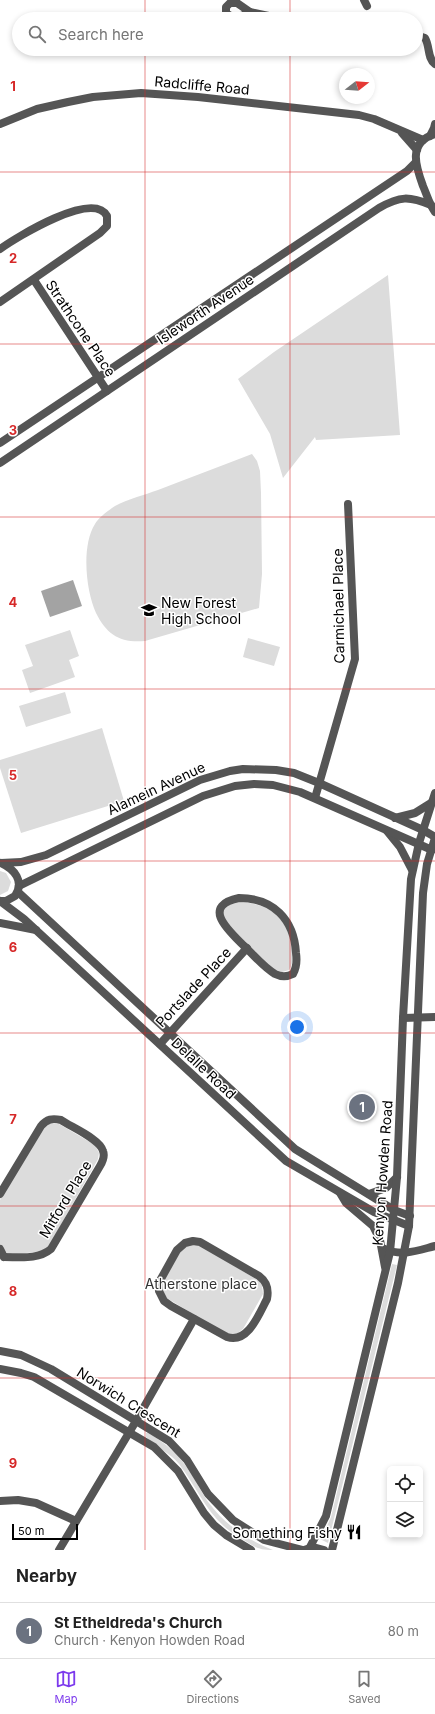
<!DOCTYPE html>
<html lang="en">
<head>
<meta charset="utf-8">
<style>
  body { margin:0; font-family:Inter,sans-serif; background:#f6f6f6; color:#222 }
  .controls { position:absolute; right:12px; bottom:12px; display:grid; overflow:hidden; border-radius:6px; box-shadow:0 2px 6px #0003 }
  .controls button { width:36px; height:36px; display:grid; place-items:center; padding:0; border:0; border-bottom:1px solid #e0e0e0; background:#fff; color:#222; font:20px sans-serif }
  .compass { position:absolute; left:339px; top:68px; width:36px; height:36px; border-radius:50%; background:#fff; box-shadow:0 2px 6px #0003; rotate:73deg }
  .scale { position:absolute; left:12px; bottom:10px; width:66px; box-sizing:border-box; padding-left:4px; border:2px solid #000; border-top:0; font-size:11px; line-height:14px; white-space:nowrap; color:#000; -webkit-text-stroke:3px #fff; paint-order:stroke }
  .you { position:absolute; left:297px; top:1027px; width:14px; height:14px; margin:-10px; border:3px solid #fff; border-radius:50%; background:#1a73e8; box-shadow:0 0 0 6px #1a73e833 }
  .badge { display:grid; place-items:center; width:26px; height:26px; border-radius:50%; background:#7c3aed; color:#fff; font-size:13px; font-weight:700 }
  .pin { position:absolute; translate:-50% -50%; border:2px solid #fff; box-shadow:0 1px 4px #0006 }
  .list { margin:0; padding:0; list-style:none }
  h2 { display:flex; justify-content:space-between; align-items:center; height:52px; margin:0; padding:0 16px; font-size:17px }
  h2 small { font-size:13px; font-weight:400; color:#767676 }
  .list li { display:grid; grid-template-columns:26px 1fr auto; gap:12px; align-items:center; box-sizing:border-box; height:56px; padding:0 16px; border-top:1px solid #e0e0e0 }
  .list b { display:block; font-size:15px; white-space:nowrap }
  .list p { margin:0; font-size:13px; white-space:nowrap; color:#767676 }
  .list em { font-size:13px; font-style:normal; color:#767676 }
  .icon { flex:none; width:22px; height:22px; fill:none; stroke:currentColor; stroke-width:2; stroke-linecap:round; stroke-linejoin:round }
  .map { position:relative; flex:none; width:435px; height:1550px; overflow:hidden }
  .search { position:absolute; background:#fff; box-shadow:0 2px 6px #0003; left:12px; right:12px; top:12px; height:44px; display:flex; align-items:center; gap:10px; box-sizing:border-box; padding:0 14px; border-radius:22px; color:#767676; font-size:15px }
  .sheet { height:108px; background:#fff }
  nav { display:flex; justify-content:space-around; align-items:center; box-sizing:border-box; height:56px; border-top:1px solid #e0e0e0; background:#fff; font-size:11px; color:#767676 }
  nav a { display:grid; justify-items:center; gap:2px }
  nav .on { color:#7c3aed }
  .map>svg:first-child { display:block }
  .green { fill:#dcdcdc }
  .water { fill:#a3a3a3 }
  .lines { fill:none; stroke-linecap:round; stroke-linejoin:round }
  .minor { stroke:#555; stroke-width:8 }
  .tertiary { stroke:#555; stroke-width:8 }
  .grid { fill:none; stroke:#d62828; stroke-width:1; stroke-opacity:0.55 }
  .labels { text-anchor:middle; dominant-baseline:central; stroke-width:3; stroke-linejoin:round; paint-order:stroke }
  .street-label { font-size:14px; fill:#000; stroke:#fff }
  .poi-label { font-size:14px; fill:#000; stroke:#fff; text-anchor:start }
  .park-label { font-size:14px; fill:#333; stroke:#fff }
  .grid-label { font-size:13px; text-anchor:middle; font-weight:bold; fill:#d62828; stroke:#fff; stroke-width:3; stroke-linejoin:round; paint-order:stroke }
</style>
</head>
<body>
<div class="map">
<svg width="435" height="1550" viewBox="0 0 435 1550">
  <rect width="100%" height="100%" fill="#fff"/>
  <g class="green">
    <polygon points="388,275 400,435 316,440 315,437 283,478 270,434 238,379 274,352"/>
    <path d="M 252,454 L 257,461 L 260,471 L 261,493 L 262,574 L 259,608 L 145,641 C 120,643 107,635 96,613 C 86,591 81,546 95,524 C 98,518 109,510 115,506 C 128,499 144,495 158,490 C 189,478 221,466 252,454 Z"/>
    <polygon points="70,630 79,656 69,660 75,677 30,693 22,670 33,666 25,645"/>
    <polygon points="248,638 280,647 274,666 243,657"/>
    <polygon points="65,692 71,713 26,727 19,706"/>
    <polygon points="102,728 124,801 21,833 0,768 0,760"/>
    <polygon points="0,871 6,873 11,882 8,891 0,895"/>
    <path d="M 234,902 C 265,902 286,913 292,946 C 293,954 294,963 289,970 L 279,973 L 271,968 L 225,922 L 222,914 L 224,908 Z"/>
    <polygon points="51,1123 59,1124 95,1145 99,1153 98,1159 49,1246 40,1252 10,1254 5,1252 0,1244 0,1200 43,1128"/>
    <polygon points="195,1244 202,1246 259,1281 262,1285 263,1294 243,1329 234,1336 228,1335 165,1297 161,1288 163,1282 182,1248 186,1246"/>
    <polygon points="392,1264 397,1265 328,1543 320,1539 325,1531 331,1517"/>
    <path d="M 146,1433 L 148,1433 C 166,1443 179,1455 190,1472 C 197,1482 202,1494 209,1503 C 225,1525 248,1540 273,1550 C 258,1550 255,1547 242,1539 C 208,1520 201,1493 179,1464 C 170,1453 156,1447 146,1437 Z"/>
  </g>
  <polygon class="water" points="73,580 82,606 50,617 41,591"/>
  <g class="lines">
    <g class="minor">
      <polyline points="364,0 367,6"/>
      <path d="M 250,12 C 242,16 234,20 226,13 L 226,7 L 230,3 L 237,3 L 250,12 L 283,19"/>
      <path d="M 416,35 L 425,38 C 430,46 427,58 435,64"/>
      <polyline points="0,124 37,109 68,102 93,97 141,93 198,97 359,115 374,119 423,140"/>
      <polyline points="402,133 417,150"/>
      <path d="M 0,249 C 17,237 93,190 107,216 L 107,226 L 100,233 L 0,302"/>
      <polyline points="34,280 107,391"/>
      <polyline points="0,443 407,171 415,163"/>
      <path d="M 0,463 L 379,208 C 400,196 409,196 431,205"/>
      <polyline points="315,798 355,659 348,504"/>
      <polyline points="18,892 295,1149 394,1210 410,1216"/>
      <path d="M 239,898 C 273,898 294,919 296,953 C 297,960 297,967 293,974 C 287,977 281,977 275,974 C 263,967 253,954 243,945 C 228,930 201,906 239,898 Z"/>
      <polyline points="0,901 24,919 286,1161 374,1212 409,1226"/>
      <polyline points="0,923 36,930"/>
      <polyline points="403,1018 435,1017"/>
      <polyline points="160,1044 247,948"/>
      <path d="M 0,1194 L 41,1126 C 47,1119 52,1118 61,1120 C 71,1127 100,1139 103,1151 C 105,1156 103,1161 100,1166 L 51,1249 C 38,1260 20,1257 4,1257"/>
      <path d="M 193,1241 L 200,1242 L 259,1276 C 267,1282 269,1289 267,1299 C 259,1314 248,1344 227,1337 L 171,1306 L 164,1301 L 159,1291 L 158,1284 L 162,1277 L 177,1250 L 185,1243 Z"/>
      <polyline points="0,1249 4,1257"/>
      <path d="M 385,1249 C 402,1257 419,1250 435,1246"/>
      <polyline points="0,1351 21,1355 51,1369 169,1441 187,1460 208,1494 233,1520 264,1540 303,1550"/>
      <polyline points="0,1369 21,1373 34,1377 154,1447 178,1471 204,1513 214,1525 226,1535 251,1550"/>
      <polyline points="0,1501 18,1500 36,1503 76,1521"/>
      <polyline points="59,1550 136,1421 194,1319"/>
    </g>
    <g class="tertiary">
      <path d="M 435,134 C 407,142 416,167 423,186 C 427,195 429,204 435,212"/>
      <polyline points="430,136 434,128 435,124"/>
      <polyline points="395,818 415,813 431,803"/>
      <polyline points="387,831 400,847 412,870"/>
      <polyline points="1,863 21,862 46,855 200,780 230,771 243,769 276,770 294,773 319,783 423,830 435,837"/>
      <polyline points="19,886 203,796 235,786 254,784 273,785 300,792 432,850"/>
      <path d="M 0,901 L 6,901 L 15,896 C 25,881 14,869 1,863"/>
      <polyline points="340,1193 346,1203 373,1226 380,1240 385,1267"/>
      <polyline points="369,1194 386,1188 397,1177"/>
      <polyline points="310,1547 326,1516 390,1252 397,1177 403,1018 411,879 419,843 435,793"/>
      <polyline points="304,1550 313,1547 324,1550"/>
      <polyline points="332,1550 398,1283 409,1226 423,893 427,864 435,838"/>
    </g>
  </g>
  <path class="grid" d="M 145,0 L 145,19M 290,0 L 290,19M 145,49 L 145,1550M 290,49 L 290,1550M 0,172 L 435,172M 0,344 L 435,344M 0,517 L 435,517M 0,689 L 435,689M 0,861 L 435,861M 0,1033 L 435,1033M 0,1206 L 435,1206M 0,1378 L 435,1378"/>
  <defs>
    <symbol id="school-bare" viewBox="-9 -9 18 18"><path d="M0-5L7-2L0 1L-7-2ZM-4 1L0 2.5L4 1V4Q0 6-4 4Z" fill="#000" stroke="#fff" stroke-width="2.5" paint-order="stroke"/></symbol>
    <symbol id="restaurant-bare" viewBox="-9 -9 18 18"><path d="M-5-6h1v4h1v-4h1v4h1v-4h1v5L-1.5 .5V6h-2V.5L-5-1ZM5-6V6H3V1.5H1.5Q1.5-4 5-6Z" fill="#000" stroke="#fff" stroke-width="2.5" paint-order="stroke"/></symbol>
  </defs>
  <g fill-rule="evenodd">
    <use href="#school-bare" x="138" y="599" width="22" height="22"/>
    <use href="#restaurant-bare" x="343" y="1521" width="22" height="22"/>
  </g>
  <g class="labels">
    <g class="street-label">
      <text transform="translate(202 85) rotate(5)">Radcliffe Road</text>
      <text transform="translate(205 309) rotate(-34)">Isleworth Avenue</text>
      <text transform="translate(81 328) rotate(56)">Strathcone Place</text>
      <text transform="translate(338 606) rotate(-91)">Carmichael Place</text>
      <text transform="translate(156 788) rotate(-25)">Alamein Avenue</text>
      <text transform="translate(193 987) rotate(-47)">Portslade Place</text>
      <text transform="translate(204 1068) rotate(43)">Delalle Road</text>
      <text transform="translate(382 1173) rotate(-86)">Kenyon Howden Road</text>
      <text transform="translate(65 1199) rotate(-59)">Mitford Place</text>
      <text transform="translate(129 1402) rotate(32)">Norwich Crescent</text>
    </g>
    <g class="poi-label">
      <text x="161" y="602">New Forest<tspan x="161" dy="16">High School</tspan></text>
      <text x="342" y="1532" text-anchor="end">Something Fishy</text>
    </g>
    <g class="park-label">
      <text x="201" y="1283">Atherstone place</text>
    </g>
  </g>
  <g class="grid-label">
    <text x="13" y="91">1</text>
    <text x="13" y="263">2</text>
    <text x="13" y="435">3</text>
    <text x="13" y="607">4</text>
    <text x="13" y="780">5</text>
    <text x="13" y="952">6</text>
    <text x="13" y="1124">7</text>
    <text x="13" y="1296">8</text>
    <text x="13" y="1468">9</text>
  </g>
</svg>
<div class="controls">
<button><svg class="icon" aria-label="locate" viewBox="0 0 24 24"><circle cx="12" cy="12" r="6"/><path d="M12 2v4M12 18v4M2 12h4M18 12h4"/></svg></button>
<button><svg class="icon" aria-label="layers" viewBox="0 0 24 24"><path d="M12 4l9 5-9 5-9-5zM3 14l9 5 9-5"/></svg></button>
</div>
<svg class="compass" viewBox="-18 -18 36 36"><path d="M0-13l5 13h-10z" fill="#e53935"/><path d="M0 13l5-13h-10z" fill="#767676"/></svg>
<div class="scale">50 m</div>
<div class="you"></div>
<div class="pin badge" style="left:362px;top:1107px;background:#6b7280">1</div>
<div class="search"><svg class="icon" aria-label="search" viewBox="0 0 24 24"><circle cx="10" cy="10" r="6"/><path d="M15 15l6 6"/></svg>Search here</div>
</div>
<section class="sheet">
<h2>Nearby<small></small></h2>
<ul class="list">
<li><span class="badge" style="background:#6b7280">1</span><div><b>St Etheldreda's Church</b><p>Church · Kenyon Howden Road</p></div><em>80 m</em></li>
</ul>
</section>
<nav>
<a class="on"><svg class="icon" aria-label="map" viewBox="0 0 24 24"><path d="M3 6l6-2 6 2 6-2v14l-6 2-6-2-6 2zM9 4v14M15 6v14"/></svg>Map</a>
<a><svg class="icon" aria-label="directions" viewBox="0 0 24 24"><path d="M12 3l9 9-9 9-9-9zM9 14v-3h6M13 9l2 2-2 2"/></svg>Directions</a>
<a><svg class="icon" aria-label="saved" viewBox="0 0 24 24"><path d="M7 4h10v16l-5-4-5 4z"/></svg>Saved</a>
</nav>
</body>
</html>
